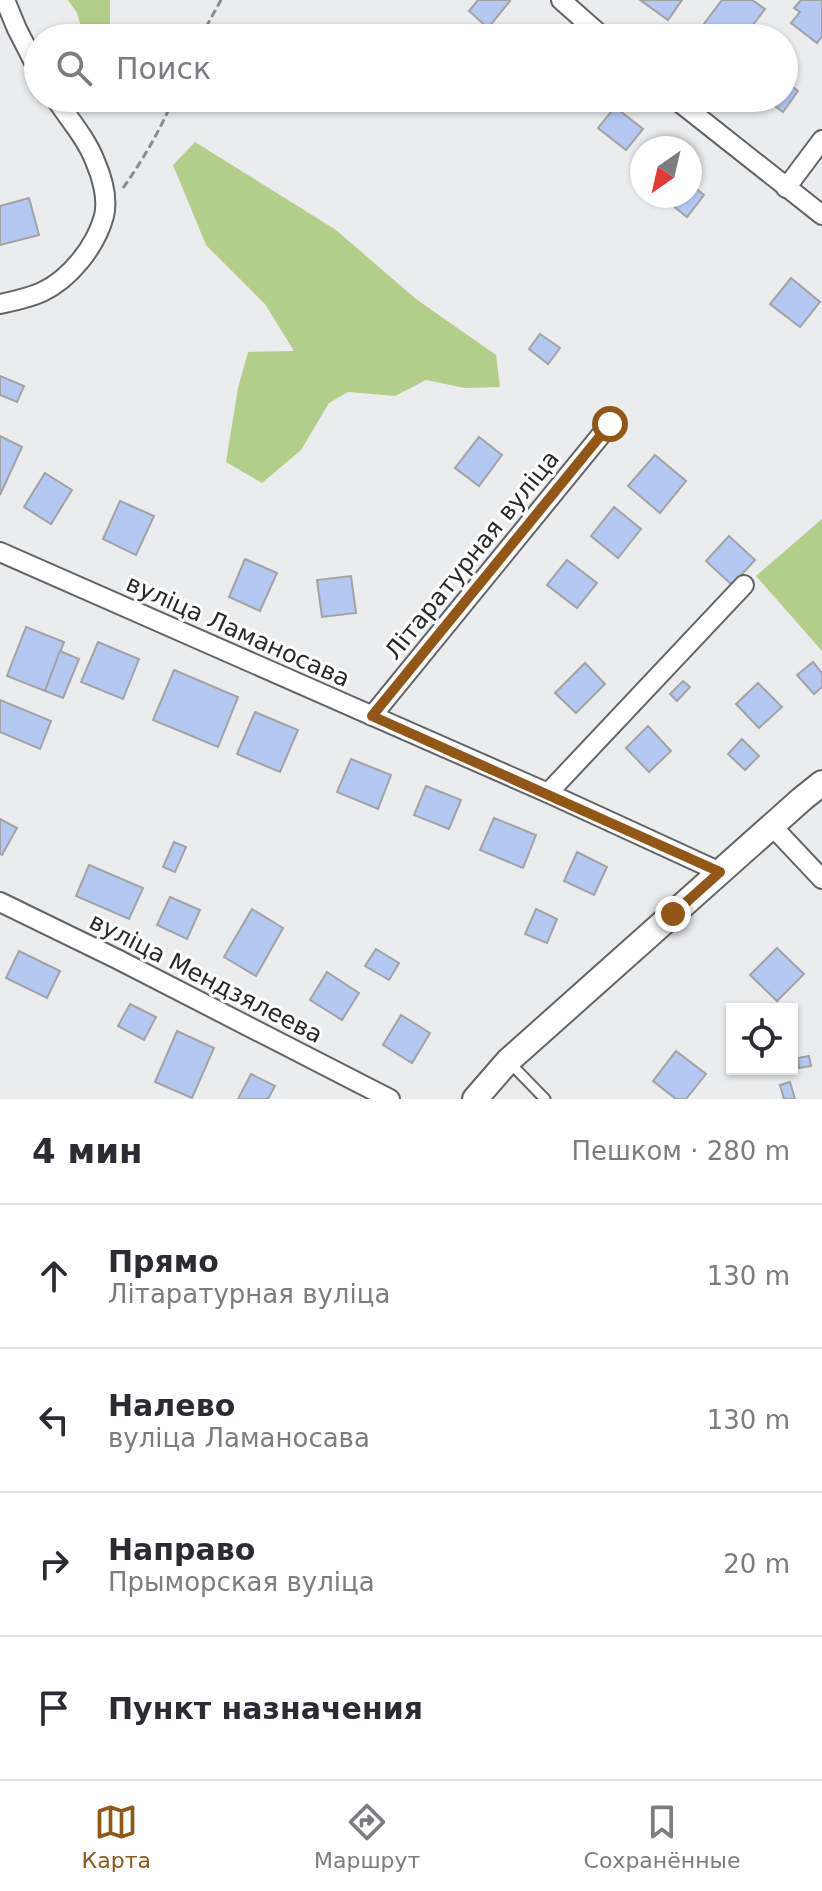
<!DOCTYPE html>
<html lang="ru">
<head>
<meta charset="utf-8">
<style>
  body { margin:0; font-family:"DejaVu Sans",sans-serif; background:#f2f2f3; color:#2b2b33 }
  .controls { position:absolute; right:24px; bottom:24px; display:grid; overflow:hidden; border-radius:0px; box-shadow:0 2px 6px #0004 }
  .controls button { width:72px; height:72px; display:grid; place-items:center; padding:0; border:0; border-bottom:2px solid #e1e1e2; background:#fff; color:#2b2b33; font:40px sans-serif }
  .compass { position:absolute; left:630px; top:136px; width:72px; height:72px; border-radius:50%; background:#fff; box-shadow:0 2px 6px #0004; rotate:214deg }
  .stop { position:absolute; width:24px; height:24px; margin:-18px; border:6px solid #925616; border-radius:50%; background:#fff }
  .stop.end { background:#925616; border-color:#fff; box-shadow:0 2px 8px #0008 }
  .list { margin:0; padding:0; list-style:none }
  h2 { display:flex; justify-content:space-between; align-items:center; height:104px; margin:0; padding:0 32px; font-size:34px }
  h2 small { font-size:26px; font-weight:400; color:#7c7c81 }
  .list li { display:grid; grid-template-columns:52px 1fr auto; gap:24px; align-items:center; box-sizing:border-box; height:144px; padding:0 32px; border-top:2px solid #e1e1e2 }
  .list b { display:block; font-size:30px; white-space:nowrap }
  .list p { margin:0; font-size:26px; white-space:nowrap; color:#7c7c81 }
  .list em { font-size:26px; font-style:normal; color:#7c7c81 }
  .icon { flex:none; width:44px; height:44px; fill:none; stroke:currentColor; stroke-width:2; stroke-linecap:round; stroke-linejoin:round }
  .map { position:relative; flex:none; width:822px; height:1099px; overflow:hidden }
  .search { position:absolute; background:#fff; box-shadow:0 2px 6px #0004; left:24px; right:24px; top:24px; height:88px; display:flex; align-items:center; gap:20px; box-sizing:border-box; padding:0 28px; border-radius:44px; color:#7c7c81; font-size:30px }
  .sheet { height:680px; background:#fff }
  nav { display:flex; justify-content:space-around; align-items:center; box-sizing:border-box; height:112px; border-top:2px solid #e1e1e2; background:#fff; font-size:22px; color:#7c7c81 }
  nav a { display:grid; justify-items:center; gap:4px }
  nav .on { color:#925616 }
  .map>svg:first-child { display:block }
  .green { fill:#b3ce8a }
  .building { fill:#b4c8f2; stroke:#a2a3a5; stroke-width:2 }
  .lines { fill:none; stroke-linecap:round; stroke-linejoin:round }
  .lane-casing { stroke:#636466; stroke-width:13 }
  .street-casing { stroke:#636466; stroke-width:22 }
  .secondary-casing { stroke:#636466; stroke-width:28 }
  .path { stroke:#8a8b8c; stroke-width:3; stroke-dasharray:8 4; stroke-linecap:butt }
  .lane { stroke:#fff; stroke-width:9 }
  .street { stroke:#fff; stroke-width:18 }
  .secondary { stroke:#fff; stroke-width:24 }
  .route { stroke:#925616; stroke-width:10 }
  .labels { text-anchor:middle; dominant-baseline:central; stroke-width:6; stroke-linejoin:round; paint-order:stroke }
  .street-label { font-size:24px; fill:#29292a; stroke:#fff }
</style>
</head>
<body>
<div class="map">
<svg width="822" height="1099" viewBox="0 0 822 1099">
  <rect width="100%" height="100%" fill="#ebecee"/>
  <g class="green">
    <polygon points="68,0 110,0 110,38 101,38 82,31 77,13"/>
    <polygon points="195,142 336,230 416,299 496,355 500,387 465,388 426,380 395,396 348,392 329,403 301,450 262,483 226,462 238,388 248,352 294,351 265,304 206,245 173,165"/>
    <polygon points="822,519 822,651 756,576"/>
  </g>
  <g class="building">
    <polygon points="478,0 509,0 510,1 488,28 469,11"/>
    <polygon points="640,0 682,0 668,20"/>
    <polygon points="722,0 752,0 765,9 743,38 711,38 700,29"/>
    <polygon points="801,0 822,0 822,36 817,43 791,23 800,12 794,8"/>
    <polygon points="700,29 711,38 693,38"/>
    <polygon points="784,80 798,91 783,112 764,98 784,98"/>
    <polygon points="615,107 643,129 626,150 598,128"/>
    <polygon points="690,184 704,195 687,217 663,198 664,196 690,196"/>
    <polygon points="29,198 39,235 0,245 0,206"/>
    <polygon points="791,278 820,302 800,327 770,304"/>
    <polygon points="540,334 560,348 548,364 529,349"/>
    <polygon points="0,376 24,386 17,402 0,395"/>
    <polygon points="0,436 22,447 0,495"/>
    <polygon points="479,437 502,455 479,486 455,468"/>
    <polygon points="655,455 686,481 660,513 628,486"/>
    <polygon points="45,473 72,490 51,524 24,507"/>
    <polygon points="120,501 154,516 136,555 103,539"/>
    <polygon points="614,507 641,529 618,558 591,536"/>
    <polygon points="729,536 755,560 732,585 706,561"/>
    <polygon points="245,559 277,573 260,611 229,597"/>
    <polygon points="567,560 597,583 577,608 547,585"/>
    <polygon points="351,576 356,613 322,617 317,580"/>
    <polygon points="26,627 64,642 45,691 7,676"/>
    <polygon points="98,642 139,659 123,699 81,682"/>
    <polygon points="60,651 79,659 63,698 45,691"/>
    <polygon points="813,662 822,673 822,687 814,694 797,675"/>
    <polygon points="585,663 605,684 576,713 555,693"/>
    <polygon points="174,670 238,697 218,747 153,720"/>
    <polygon points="683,681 690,687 677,701 670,694"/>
    <polygon points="758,683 782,707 759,728 736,704"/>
    <polygon points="0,700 51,721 40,749 0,732"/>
    <polygon points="255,712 298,730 280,772 237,754"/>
    <polygon points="648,726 671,751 649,772 626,748"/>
    <polygon points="742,739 759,756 745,770 728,754"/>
    <polygon points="351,759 391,775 378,809 337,792"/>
    <polygon points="426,786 461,800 449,829 414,815"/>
    <polygon points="494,818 536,835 523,868 480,850"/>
    <polygon points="0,819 17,828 2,855 0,854"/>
    <polygon points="174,842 186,847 175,872 163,867"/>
    <polygon points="577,852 607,867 594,895 564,881"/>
    <polygon points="89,865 143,888 129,919 76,896"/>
    <polygon points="170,897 200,910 187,939 157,925"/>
    <polygon points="252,909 283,928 256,976 224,957"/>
    <polygon points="536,909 557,919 547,943 525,934"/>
    <polygon points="777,948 804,974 777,1001 750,975"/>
    <polygon points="376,949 399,963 389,980 365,966"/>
    <polygon points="19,951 60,971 47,998 6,978"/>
    <polygon points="327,972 359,993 342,1020 310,1000"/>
    <polygon points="130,1004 156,1017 144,1040 118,1026"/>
    <polygon points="401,1015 430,1033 412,1063 383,1045"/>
    <polygon points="177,1031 214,1048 192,1098 155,1082"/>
    <polygon points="676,1051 706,1074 686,1099 676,1099 653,1081"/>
    <polygon points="809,1056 811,1066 799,1068 798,1058"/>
    <polygon points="251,1074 275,1086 268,1099 238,1099"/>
    <polygon points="790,1082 795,1099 784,1099 780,1085"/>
  </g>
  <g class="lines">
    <defs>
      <polyline id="lane" points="508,1061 545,1099"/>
      <g id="street">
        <polyline points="5,0 17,29 38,70"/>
        <polyline points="561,0 604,38"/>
        <polyline points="674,98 822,215"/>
        <polyline points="786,188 822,140"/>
        <path d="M 0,304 C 14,301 29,298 42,292 C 70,279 96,246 104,216 C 108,199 102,177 95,161 C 86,138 69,119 55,98"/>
        <polyline points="0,552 548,793 720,872"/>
        <polyline points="372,716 610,424"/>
        <polyline points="548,793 744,585"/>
        <polyline points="772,826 822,879"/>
        <polyline points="0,902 117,959 390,1099"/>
      </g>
      <polyline id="secondary" points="475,1099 508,1061 802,799 822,783"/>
    </defs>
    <use href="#lane" class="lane-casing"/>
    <use href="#street" class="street-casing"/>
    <use href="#secondary" class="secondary-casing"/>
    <g class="path">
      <polyline points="200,38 221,0"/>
      <path d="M 123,188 C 143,160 160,130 174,98"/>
    </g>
    <use href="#lane" class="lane"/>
    <use href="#street" class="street"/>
    <use href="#secondary" class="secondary"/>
  </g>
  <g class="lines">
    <polyline class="route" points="610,424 372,716 720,872 673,914"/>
  </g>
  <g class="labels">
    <g class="street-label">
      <text transform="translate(472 555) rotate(-51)">Літаратурная вуліца</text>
      <text transform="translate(238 631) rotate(24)">вуліца Ламаносава</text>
      <text transform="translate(206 978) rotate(27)">вуліца Мендзялеева</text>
    </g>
  </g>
</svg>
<div class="controls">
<button><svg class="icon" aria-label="locate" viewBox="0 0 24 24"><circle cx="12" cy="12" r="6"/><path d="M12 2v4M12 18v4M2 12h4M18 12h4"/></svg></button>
</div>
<svg class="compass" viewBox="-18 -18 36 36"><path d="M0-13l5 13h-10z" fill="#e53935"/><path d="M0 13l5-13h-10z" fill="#7c7c81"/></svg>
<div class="stop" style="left:610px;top:424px"></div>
<div class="stop end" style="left:673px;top:914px"></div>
<div class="search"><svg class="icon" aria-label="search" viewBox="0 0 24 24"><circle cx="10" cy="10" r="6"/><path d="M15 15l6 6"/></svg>Поиск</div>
</div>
<section class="sheet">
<h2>4 мин<small>Пешком · 280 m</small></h2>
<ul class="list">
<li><svg class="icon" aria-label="ahead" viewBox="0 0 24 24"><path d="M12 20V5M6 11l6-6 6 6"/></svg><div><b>Прямо</b><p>Літаратурная вуліца</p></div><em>130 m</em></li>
<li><svg class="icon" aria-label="left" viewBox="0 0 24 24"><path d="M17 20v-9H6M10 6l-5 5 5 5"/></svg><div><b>Налево</b><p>вуліца Ламаносава</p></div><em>130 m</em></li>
<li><svg class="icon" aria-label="right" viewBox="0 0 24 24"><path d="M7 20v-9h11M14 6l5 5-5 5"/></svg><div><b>Направо</b><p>Прыморская вуліца</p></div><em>20 m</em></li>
<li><svg class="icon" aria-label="arrive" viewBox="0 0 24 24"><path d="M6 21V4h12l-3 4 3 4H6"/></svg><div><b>Пункт назначения</b></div></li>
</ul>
</section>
<nav>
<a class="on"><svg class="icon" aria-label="map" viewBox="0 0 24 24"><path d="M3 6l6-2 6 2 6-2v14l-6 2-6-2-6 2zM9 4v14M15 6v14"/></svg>Карта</a>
<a><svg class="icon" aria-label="directions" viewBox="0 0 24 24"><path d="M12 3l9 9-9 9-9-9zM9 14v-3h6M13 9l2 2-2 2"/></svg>Маршрут</a>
<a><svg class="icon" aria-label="saved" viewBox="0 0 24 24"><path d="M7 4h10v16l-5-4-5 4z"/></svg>Сохранённые</a>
</nav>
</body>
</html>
